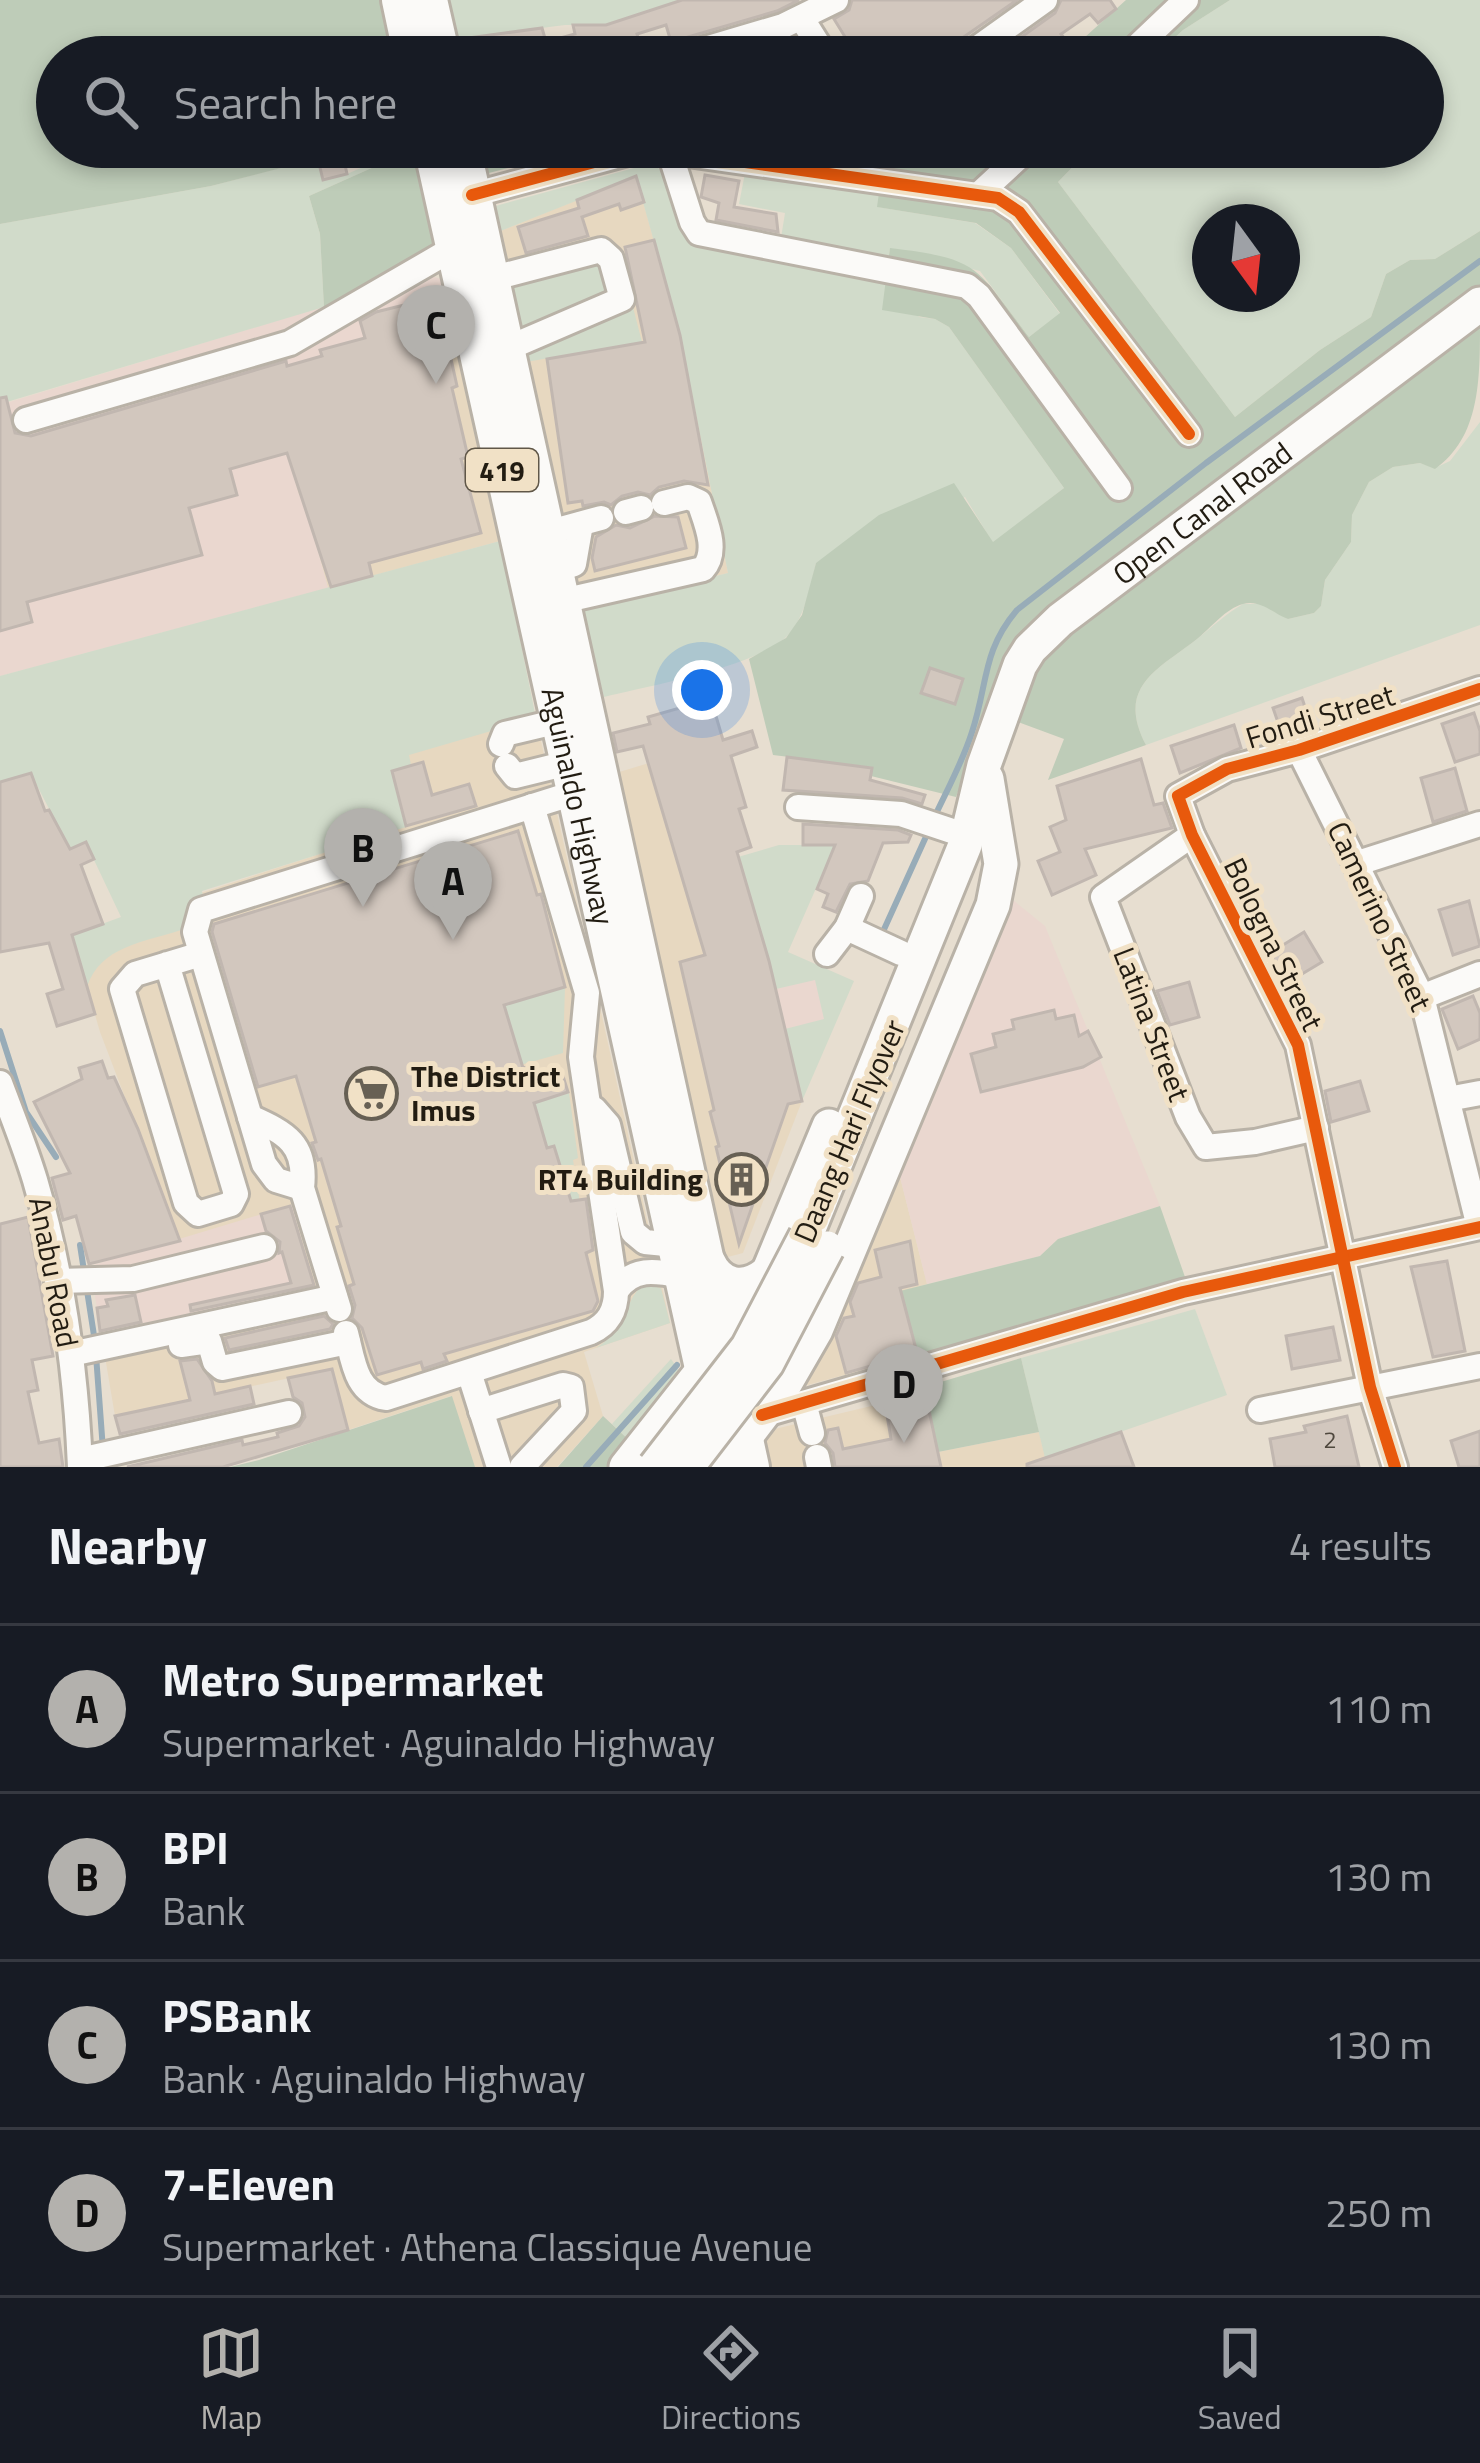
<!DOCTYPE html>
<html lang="en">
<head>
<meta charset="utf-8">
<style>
  body { margin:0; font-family:"Titillium Web",sans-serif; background:#242831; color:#f1f3f6 }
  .compass { position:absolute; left:1192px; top:204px; width:108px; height:108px; border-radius:50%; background:#171b24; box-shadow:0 6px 18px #0003; rotate:165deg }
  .you { position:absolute; left:702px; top:690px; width:42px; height:42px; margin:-30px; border:9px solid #fff; border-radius:50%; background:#1a73e8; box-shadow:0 0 0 18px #1a73e833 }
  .badge { display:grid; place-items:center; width:78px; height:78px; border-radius:50%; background:#b3b1ad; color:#111; font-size:39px; font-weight:700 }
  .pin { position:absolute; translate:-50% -99px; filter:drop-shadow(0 3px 6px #0008) }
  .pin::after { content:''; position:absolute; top:63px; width:42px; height:36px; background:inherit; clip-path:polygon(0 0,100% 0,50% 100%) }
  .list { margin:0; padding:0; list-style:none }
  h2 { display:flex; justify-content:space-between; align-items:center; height:156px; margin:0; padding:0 48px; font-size:51px }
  h2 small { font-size:39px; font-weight:400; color:#9ea1a6 }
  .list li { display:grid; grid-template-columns:78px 1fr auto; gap:36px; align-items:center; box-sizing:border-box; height:168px; padding:0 48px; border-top:3px solid #363941 }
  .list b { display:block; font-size:45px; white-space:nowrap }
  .list p { margin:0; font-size:39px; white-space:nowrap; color:#9ea1a6 }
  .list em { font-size:39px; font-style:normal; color:#9ea1a6 }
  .icon { flex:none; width:66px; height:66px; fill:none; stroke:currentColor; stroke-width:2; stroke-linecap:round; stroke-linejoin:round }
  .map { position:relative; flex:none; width:1480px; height:1467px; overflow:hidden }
  .search { position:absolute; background:#171b24; box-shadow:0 6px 18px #0003; left:36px; right:36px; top:36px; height:132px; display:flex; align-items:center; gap:30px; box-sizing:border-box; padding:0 42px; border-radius:66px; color:#9ea1a6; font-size:45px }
  .sheet { height:828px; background:#171b24 }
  nav { display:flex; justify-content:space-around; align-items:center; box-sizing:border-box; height:168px; border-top:3px solid #363941; background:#171b24; font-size:33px; color:#9ea1a6 }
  nav a { display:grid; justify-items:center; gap:6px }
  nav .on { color:#b3b1ad }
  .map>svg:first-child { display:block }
  .built { fill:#e7d8c0 }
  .industrial { fill:#ead7cf }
  .green { fill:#d1dbca; fill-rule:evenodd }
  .forest { fill:#beccb8 }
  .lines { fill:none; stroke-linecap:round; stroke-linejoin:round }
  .stream { stroke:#98acb8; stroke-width:6 }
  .building { fill:#d2c7be; stroke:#c1b7b0; stroke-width:3 }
  .minor-casing { stroke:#b9b2a7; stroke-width:30 }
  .major-casing { stroke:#b9b2a7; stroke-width:39 }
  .highway-casing { stroke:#b9b2a7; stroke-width:42 }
  .minor { stroke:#fbfaf8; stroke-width:24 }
  .major { stroke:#fbfaf8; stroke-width:33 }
  .highway { stroke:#fbfaf8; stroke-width:36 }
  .major-bridge-casing { stroke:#b9b2a7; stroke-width:39; stroke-linecap:butt }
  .major-bridge { stroke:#fbfaf8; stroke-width:33 }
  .cycleway-casing { stroke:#f1e1c6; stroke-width:20 }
  .cycleway { stroke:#e8590c; stroke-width:12 }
  .labels { text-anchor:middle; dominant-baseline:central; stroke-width:10; stroke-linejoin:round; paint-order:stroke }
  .number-label { font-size:24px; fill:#4f483e }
  .shield { fill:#f1e1c6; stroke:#605748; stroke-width:3 }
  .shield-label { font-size:27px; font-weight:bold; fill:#221c12 }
  .street-label { font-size:30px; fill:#221c12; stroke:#f1e1c6 }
  .poi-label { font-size:30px; font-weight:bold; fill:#221c12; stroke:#f1e1c6; text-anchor:start }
</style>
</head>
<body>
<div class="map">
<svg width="1480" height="1467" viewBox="0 0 1480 1467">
  <rect width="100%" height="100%" fill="#e7ded0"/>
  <g class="built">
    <polygon points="636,176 680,335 728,573 582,609 498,232"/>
    <polygon points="445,294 500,541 328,588 303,496 299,496 288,458 400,306"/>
    <polygon points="535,714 670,1323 584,1352 603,1416 557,1467 475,1467 451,1396 348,1430 331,1369 115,1416 102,1339 180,1241 100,1032 72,935 406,826 388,756"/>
    <polygon points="705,746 769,961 802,1101 743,1253 724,1258 616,773"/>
    <polygon points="898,1169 927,1284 901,1292 917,1355 786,1391"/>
    <polygon points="924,1387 938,1452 1039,1432 1046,1458 1121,1432 1134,1467 769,1467 762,1432 884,1403 883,1396"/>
  </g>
  <g class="industrial">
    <polygon points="427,275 441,279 445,294 401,306 429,419 289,458 299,495 303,495 328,588 0,676 0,405"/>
    <polygon points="1008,896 1045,926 1160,1206 1058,1239 1040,1256 927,1284 898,1169"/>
    <polygon points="815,979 825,1020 785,1029 776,989"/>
    <polygon points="292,1205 316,1291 102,1339 90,1266"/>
  </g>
  <g class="green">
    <polygon points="448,0 682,0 606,25 565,25 456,39"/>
    <path d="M 1230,0 L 1480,0 L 1480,231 L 1435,259 L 1410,260 L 1386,274 L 1371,317 L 1320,350 L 1235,417 L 1058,182 L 1092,147 L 1114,164 L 1128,147 L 1423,147 L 1423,57 L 1153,57 L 1183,30 ZM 1210,222 L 1282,222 L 1282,294 L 1210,294 Z"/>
    <polygon points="309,147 315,147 323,179 347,174 404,149 414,149 309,196 320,234 324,307 0,404 0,224 211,186 311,160"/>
    <path d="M 645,165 L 654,165 L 662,171 L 682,225 L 886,278 L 919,317 L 935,319 L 949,327 L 1064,488 L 993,543 L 965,497 L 816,563 C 810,587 806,613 790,633 C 763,666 647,686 604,697 L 582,609 L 728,573 L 680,335 L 636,177 L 498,232 L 492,207 Z"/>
    <polygon points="745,173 879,195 878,207 975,223 1011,248 1060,314 1029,337 980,271 890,249 888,261 780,244 785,213 739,204"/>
    <polygon points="603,259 629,292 642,342 526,362 510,286"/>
    <path d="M 1480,422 L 1480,625 L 1146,745 C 1115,686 1159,669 1197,639 C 1213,626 1226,614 1243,604 L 1261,604 L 1288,619 L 1314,613 L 1321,606 L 1325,580 L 1351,542 L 1352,515 L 1369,482 L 1393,467 L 1420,463 L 1435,468 L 1450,461 Z"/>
    <path d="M 500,541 L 536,718 L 409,755 L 411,765 L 392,771 L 399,799 L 423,793 L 431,819 L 415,824 L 410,806 L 402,807 L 406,827 L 202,891 L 203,896 L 186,910 L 181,930 C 145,942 100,946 87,987 L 72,935 L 121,917 L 86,843 L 70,849 L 31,774 L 0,782 L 0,676 Z"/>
    <polygon points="779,845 835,845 788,952 854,981 802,1101 785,1029 824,1019 815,980 776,989 738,857"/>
    <polygon points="565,987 563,1053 513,1067 520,1058 504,1005"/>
    <polygon points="569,1093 578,1158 573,1160 581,1209 557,1216 525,1106"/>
    <path d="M 645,1284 L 661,1288 L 670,1323 L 596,1348 C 630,1327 625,1295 645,1284 Z"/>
    <polygon points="1195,1309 1227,1395 1045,1458 1021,1358"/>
    <polygon points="671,1359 682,1375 631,1442 612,1424"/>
  </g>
  <g class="forest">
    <polygon points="0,0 383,0 395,57 57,57 57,147 309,147 312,160 211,186 0,224"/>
    <polygon points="1126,0 1230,0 1183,30 1153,57 1063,57"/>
    <polygon points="479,147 588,147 485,174"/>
    <path d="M 735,147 L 1092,147 L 1058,182 L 1235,417 L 1320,350 L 1371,317 L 1386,274 L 1410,260 L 1435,259 L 1480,231 L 1480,288 L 997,686 L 956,797 L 871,776 L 871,767 L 773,755 L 749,659 L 786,638 L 802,615 L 816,563 L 879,515 L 954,483 L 993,542 L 1064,488 L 949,327 L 935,319 L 882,310 L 890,248 C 981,259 975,266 1029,337 L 1060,313 L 1011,248 L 976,223 L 877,207 L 882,171 Z"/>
    <polygon points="414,149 435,247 349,299 324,307 320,234 309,196"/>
    <path d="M 1480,323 C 1480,381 1480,437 1435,469 L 1420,463 L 1393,467 L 1369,482 L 1352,515 L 1351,542 L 1325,580 L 1321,606 L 1314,613 L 1288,619 C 1273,614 1261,599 1243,604 C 1225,609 1212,627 1197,639 C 1159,669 1115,686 1146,745 L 1048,780 L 1064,739 L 1015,721 L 1024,683 L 1043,653 Z"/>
    <polygon points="1160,1206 1185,1277 917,1355 900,1291 1040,1256 1058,1239"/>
    <polygon points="1021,1358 1039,1432 938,1452 924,1387"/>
    <polygon points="452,1396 475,1467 230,1467 259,1460"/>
    <polygon points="603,1416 631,1442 610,1467 558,1467"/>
  </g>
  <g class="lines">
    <g class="stream">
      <path d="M 934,818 C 947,790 963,761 972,732 C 988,684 982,651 1017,610 L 1206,463 L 1480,261"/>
      <polyline points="881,936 929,830"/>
      <polyline points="0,1031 26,1112 56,1157"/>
      <polyline points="80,1245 84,1271"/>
      <polyline points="86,1284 95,1342"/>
      <polyline points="96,1355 103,1450"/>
      <polyline points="586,1467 677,1365"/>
    </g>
  </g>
  <g class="building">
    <polygon points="682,0 799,0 777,11 671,42 666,25 637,34 640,45 613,53 614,57 464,57 461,39 542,28 546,42 575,34 573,25 606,25"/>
    <polygon points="852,0 1017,0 935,57 844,57 839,46 847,40 834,19 849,10"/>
    <polygon points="1061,0 1110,0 1116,9 1098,23 1090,14 1061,34 1067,42 1045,57 1006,57 1002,51 1055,13"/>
    <polygon points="315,147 341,147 347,174 323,180"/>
    <polygon points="705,175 739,181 734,207 776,214 778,232 716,220 719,203 701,197"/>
    <polygon points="636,176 644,202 621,210 619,204 582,217 588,236 526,253 518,227 579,208 577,200"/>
    <polygon points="654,240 680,335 708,485 684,481 659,487 650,495 638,492 622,496 611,505 604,502 583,506 582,501 568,503 547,359 645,342 625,247"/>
    <polygon points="432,298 444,351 449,350 457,386 452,388 468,457 461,459 481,533 369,563 372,576 331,587 287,453 230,469 237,495 189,508 202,555 27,602 32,622 0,631 0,398 6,397 15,433 31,436 286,361 287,366 322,356 320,350 365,338 360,321 376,312"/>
    <polygon points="655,516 678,517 686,548 595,571 592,558 596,537 616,525 630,528"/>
    <polygon points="930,668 963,679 955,704 921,693"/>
    <polygon points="1302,698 1312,728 1283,737 1273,708"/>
    <polygon points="711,699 723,740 752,731 757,747 731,756 746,807 739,809 751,847 737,852 769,961 802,1101 788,1104 739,1244 716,1147 719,1146 710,1112 714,1110 680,962 705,955 643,746 617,752 613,733 650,724 648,717"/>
    <polygon points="1474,713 1480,731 1480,754 1455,762 1442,724"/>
    <polygon points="1234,725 1241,748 1180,773 1171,746"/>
    <polygon points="787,757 872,768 870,780 925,795 922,804 902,798 783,790"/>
    <polygon points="1141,759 1154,805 1163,803 1172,828 1085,849 1096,875 1052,895 1038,861 1060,852 1050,827 1066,820 1057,786"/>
    <polygon points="423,762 432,795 469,784 476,806 406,826 392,771"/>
    <polygon points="1455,768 1467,811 1433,822 1421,778"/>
    <polygon points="31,773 45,811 49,810 70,849 86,842 94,859 81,865 103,924 72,935 95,1014 57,1026 47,994 63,989 49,943 0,952 0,782"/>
    <polygon points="803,824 898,830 911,835 908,842 883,843 868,881 850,884 836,912 823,907 828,894 817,889 835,845 803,845"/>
    <polygon points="518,831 537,895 541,894 565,987 504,1005 523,1068 532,1066 538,1083 563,1076 568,1092 534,1103 547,1148 554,1146 571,1201 586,1199 593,1250 586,1253 598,1301 593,1311 444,1354 447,1361 423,1369 421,1362 377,1375 362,1328 352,1318 355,1305 349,1286 354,1284 337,1227 341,1226 321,1159 318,1160 312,1143 316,1142 296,1076 258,1087 212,932 214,924"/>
    <polygon points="1469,901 1480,946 1453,955 1439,910"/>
    <polygon points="1304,932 1322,962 1287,983 1270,953"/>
    <polygon points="1189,982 1199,1017 1170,1025 1157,991"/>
    <polygon points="1473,996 1480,1013 1480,1039 1458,1049 1442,1009"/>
    <polygon points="1054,1010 1056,1019 1074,1015 1079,1036 1088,1031 1101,1057 1083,1067 981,1092 971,1054 996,1047 993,1034 1014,1029 1012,1020"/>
    <polygon points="102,1061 108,1078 114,1077 138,1129 180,1241 89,1264 76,1216 63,1220 52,1178 70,1173 34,1102 82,1079 79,1068"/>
    <polygon points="1360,1081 1369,1111 1331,1122 1325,1091"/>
    <polygon points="290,1206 314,1285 191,1311 190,1305 291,1283 282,1252 279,1253 280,1242 266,1231 261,1214"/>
    <polygon points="28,1217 53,1356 32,1360 38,1390 28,1392 39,1443 59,1439 63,1467 0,1467 0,1224"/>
    <polygon points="910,1241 917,1284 900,1288 917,1353 846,1373 836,1336 844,1318 854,1316 850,1302 858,1283 881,1277 875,1250"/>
    <polygon points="1447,1261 1465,1351 1433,1357 1411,1267"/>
    <polygon points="135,1295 141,1322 100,1331 97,1308 108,1306 106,1300"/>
    <polygon points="324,1316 333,1324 330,1329 229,1350 225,1338"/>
    <polygon points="1333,1327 1340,1360 1292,1369 1286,1336"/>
    <polygon points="197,1359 212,1381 215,1394 250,1386 254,1404 120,1434 115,1416 190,1400 180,1361"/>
    <polygon points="332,1369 348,1430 223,1467 127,1467 242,1440 243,1445 278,1437 277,1433 299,1426 305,1417 302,1403 293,1397 288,1378"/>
    <polygon points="924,1387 941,1467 835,1467 833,1453 825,1443 828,1430 838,1428 843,1449 891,1439 884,1397"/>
    <polygon points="1347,1416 1359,1467 1275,1467 1270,1439 1306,1432 1304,1426"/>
    <polygon points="1480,1431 1480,1467 1459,1467 1451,1441"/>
    <polygon points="1121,1432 1134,1467 1027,1467 1027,1464"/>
  </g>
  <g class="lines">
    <defs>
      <g id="minor">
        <polyline points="802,19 826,57"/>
        <polyline points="678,57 783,26 836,0"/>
        <polyline points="965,57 1045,0"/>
        <polyline points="1126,57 1186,0"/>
        <polyline points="669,150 692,222 699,233 967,286 979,296 1119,488"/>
        <polyline points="472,195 646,148 998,198 1019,212 1189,434"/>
        <polyline points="978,195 1030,147"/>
        <polyline points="490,279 601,250 611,259 622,299 506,349"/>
        <polyline points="26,420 290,343 454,248"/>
        <polyline points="626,512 641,508"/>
        <polyline points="546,533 601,518"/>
        <polyline points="568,566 574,564 581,524"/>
        <path d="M 549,604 L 703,569 C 719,551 706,523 699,502 L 688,497 L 664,503"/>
        <polyline points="501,744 505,734 559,721"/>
        <polyline points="1299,750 1422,997 1479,1227"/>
        <polyline points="507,766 515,776 568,763"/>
        <polyline points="798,807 901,814 952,831"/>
        <polyline points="1192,835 1103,897 1188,1117 1206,1147 1255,1142 1316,1128"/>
        <polyline points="1358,863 1480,824"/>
        <polyline points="847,928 901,953"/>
        <polyline points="827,954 847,928 861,896"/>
        <polyline points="167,964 236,1194 231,1204 198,1214 186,1203 122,989 135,974 201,954"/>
        <polyline points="1422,997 1480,974"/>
        <path d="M 0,1083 C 12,1115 25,1147 35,1180 C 62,1272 76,1371 80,1467"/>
        <polyline points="1448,1099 1480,1093"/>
        <polyline points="594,1109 608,1125 633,1232 645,1242 676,1245"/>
        <path d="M 250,1117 C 286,1133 307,1144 302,1188 L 339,1309"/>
        <polyline points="302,1188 276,1180 264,1164 195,932 201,910 587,789"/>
        <polyline points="57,1281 133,1279 264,1247"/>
        <path d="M 616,1291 C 633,1266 656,1271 683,1276"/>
        <path d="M 346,1333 C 353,1359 355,1393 386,1398 L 591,1332 C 608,1324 616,1311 616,1291 L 581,1057 L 587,993 L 532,806"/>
        <polyline points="181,1345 209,1341 215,1362 222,1368 348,1342"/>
        <polyline points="71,1354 335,1297"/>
        <polyline points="469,1372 499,1467"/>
        <polyline points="804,1403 812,1433"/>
        <polyline points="1260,1410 1480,1366"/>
        <polyline points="481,1411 563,1385 571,1387 574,1411 522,1467"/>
        <polyline points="762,1415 1183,1292 1480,1227"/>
        <polyline points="817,1457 819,1467"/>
        <polyline points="80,1460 289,1413"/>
        <polyline points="1395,1467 1370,1387 1298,1045 1192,835 1178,796 1227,769 1299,750 1480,689"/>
      </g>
      <g id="major">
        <path id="s1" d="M 806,1236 L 965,845 L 984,765 L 1020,665 L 1030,649 L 1060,620 L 1480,304"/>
        <polyline points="731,1456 782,1389 816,1330 993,905 1001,864 987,779"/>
        <polyline points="626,1467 736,1328 767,1275 829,1126"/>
      </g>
      <g id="highway">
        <polyline points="400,0 412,57"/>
        <polyline points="429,0 442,57"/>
        <path id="s2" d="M 432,147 L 725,1467"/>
        <polyline points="462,147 751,1467"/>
        <path d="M 707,1262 C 719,1288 744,1293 767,1275"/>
      </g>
    </defs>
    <use href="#minor" class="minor-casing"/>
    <use href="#major" class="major-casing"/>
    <use href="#highway" class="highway-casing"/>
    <use href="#minor" class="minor"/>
    <use href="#major" class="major"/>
    <use href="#highway" class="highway"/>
    <defs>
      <g id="major-bridge">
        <polyline points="655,1467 748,1347 806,1236"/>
        <polyline points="687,1467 767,1363 827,1248"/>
      </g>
    </defs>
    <use href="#major-bridge" class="major-bridge-casing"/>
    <use href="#major-bridge" class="major-bridge"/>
    <defs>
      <g id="cycleway">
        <polyline points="472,195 646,148 998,198 1019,212 1189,434"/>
        <polyline points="762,1415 1183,1292 1480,1227"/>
        <polyline points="1395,1467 1370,1387 1298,1045 1192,835 1178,796 1227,769 1299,750 1480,689"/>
      </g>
    </defs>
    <use href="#cycleway" class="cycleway-casing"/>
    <use href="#cycleway" class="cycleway"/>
  </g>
  <defs>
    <symbol id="supermarket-ring" viewBox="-11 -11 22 22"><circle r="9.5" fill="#f1e1c6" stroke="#676054" stroke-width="1.5"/><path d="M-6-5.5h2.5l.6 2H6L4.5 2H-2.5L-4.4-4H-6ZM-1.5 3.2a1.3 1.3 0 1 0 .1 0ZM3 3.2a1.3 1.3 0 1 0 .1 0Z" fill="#676054"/></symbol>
    <symbol id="building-ring" viewBox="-11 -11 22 22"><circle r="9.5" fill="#f1e1c6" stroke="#676054" stroke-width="1.5"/><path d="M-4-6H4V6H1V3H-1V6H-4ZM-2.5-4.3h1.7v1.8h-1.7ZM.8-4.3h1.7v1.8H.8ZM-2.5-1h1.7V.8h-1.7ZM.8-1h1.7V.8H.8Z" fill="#676054"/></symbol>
  </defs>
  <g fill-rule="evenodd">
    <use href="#supermarket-ring" x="342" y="1064" width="59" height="59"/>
    <use href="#building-ring" x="712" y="1150" width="59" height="59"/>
  </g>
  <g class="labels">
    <g class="number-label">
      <text x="1330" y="1439">2</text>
    </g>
    <rect class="shield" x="466" y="449" width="72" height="42" rx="9"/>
    <g class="shield-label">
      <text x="502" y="470">419</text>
    </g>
    <g class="street-label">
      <text stroke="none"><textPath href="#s1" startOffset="849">Open Canal Road</textPath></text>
      <text transform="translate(1320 716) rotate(-17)">Fondi Street</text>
      <text stroke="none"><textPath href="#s2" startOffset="675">Aguinaldo Highway</textPath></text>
      <text transform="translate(1380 916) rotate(65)">Camerino Street</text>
      <text transform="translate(1274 944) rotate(64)">Bologna Street</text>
      <text transform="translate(1152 1024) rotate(69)">Latina Street</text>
      <text transform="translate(849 1131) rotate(-67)">Daang Hari Flyover</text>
      <text transform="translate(54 1272) rotate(79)">Anabu Road</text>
    </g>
    <g class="poi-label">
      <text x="411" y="1076">The District<tspan x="411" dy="34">Imus</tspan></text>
      <text x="703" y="1179" text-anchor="end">RT4 Building</text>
    </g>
  </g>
</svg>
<svg class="compass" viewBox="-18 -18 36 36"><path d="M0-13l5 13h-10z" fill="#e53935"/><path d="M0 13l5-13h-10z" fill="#9ea1a6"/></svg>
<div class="you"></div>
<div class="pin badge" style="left:453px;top:940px">A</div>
<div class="pin badge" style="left:363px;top:907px">B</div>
<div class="pin badge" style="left:436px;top:384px">C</div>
<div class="pin badge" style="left:904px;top:1443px">D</div>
<div class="search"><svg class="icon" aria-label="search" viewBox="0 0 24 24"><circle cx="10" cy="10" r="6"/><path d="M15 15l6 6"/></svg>Search here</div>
</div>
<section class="sheet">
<h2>Nearby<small>4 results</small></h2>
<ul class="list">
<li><span class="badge">A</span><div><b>Metro Supermarket</b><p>Supermarket · Aguinaldo Highway</p></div><em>110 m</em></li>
<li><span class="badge">B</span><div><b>BPI</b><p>Bank</p></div><em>130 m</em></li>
<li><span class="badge">C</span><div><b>PSBank</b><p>Bank · Aguinaldo Highway</p></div><em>130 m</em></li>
<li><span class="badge">D</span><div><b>7-Eleven</b><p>Supermarket · Athena Classique Avenue</p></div><em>250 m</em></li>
</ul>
</section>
<nav>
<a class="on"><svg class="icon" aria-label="map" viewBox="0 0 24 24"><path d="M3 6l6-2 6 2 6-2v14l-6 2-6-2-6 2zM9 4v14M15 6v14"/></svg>Map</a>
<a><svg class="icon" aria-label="directions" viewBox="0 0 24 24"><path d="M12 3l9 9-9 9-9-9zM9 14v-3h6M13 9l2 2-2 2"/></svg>Directions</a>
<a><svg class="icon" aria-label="saved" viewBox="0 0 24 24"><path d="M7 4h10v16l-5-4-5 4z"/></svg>Saved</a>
</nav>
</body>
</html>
